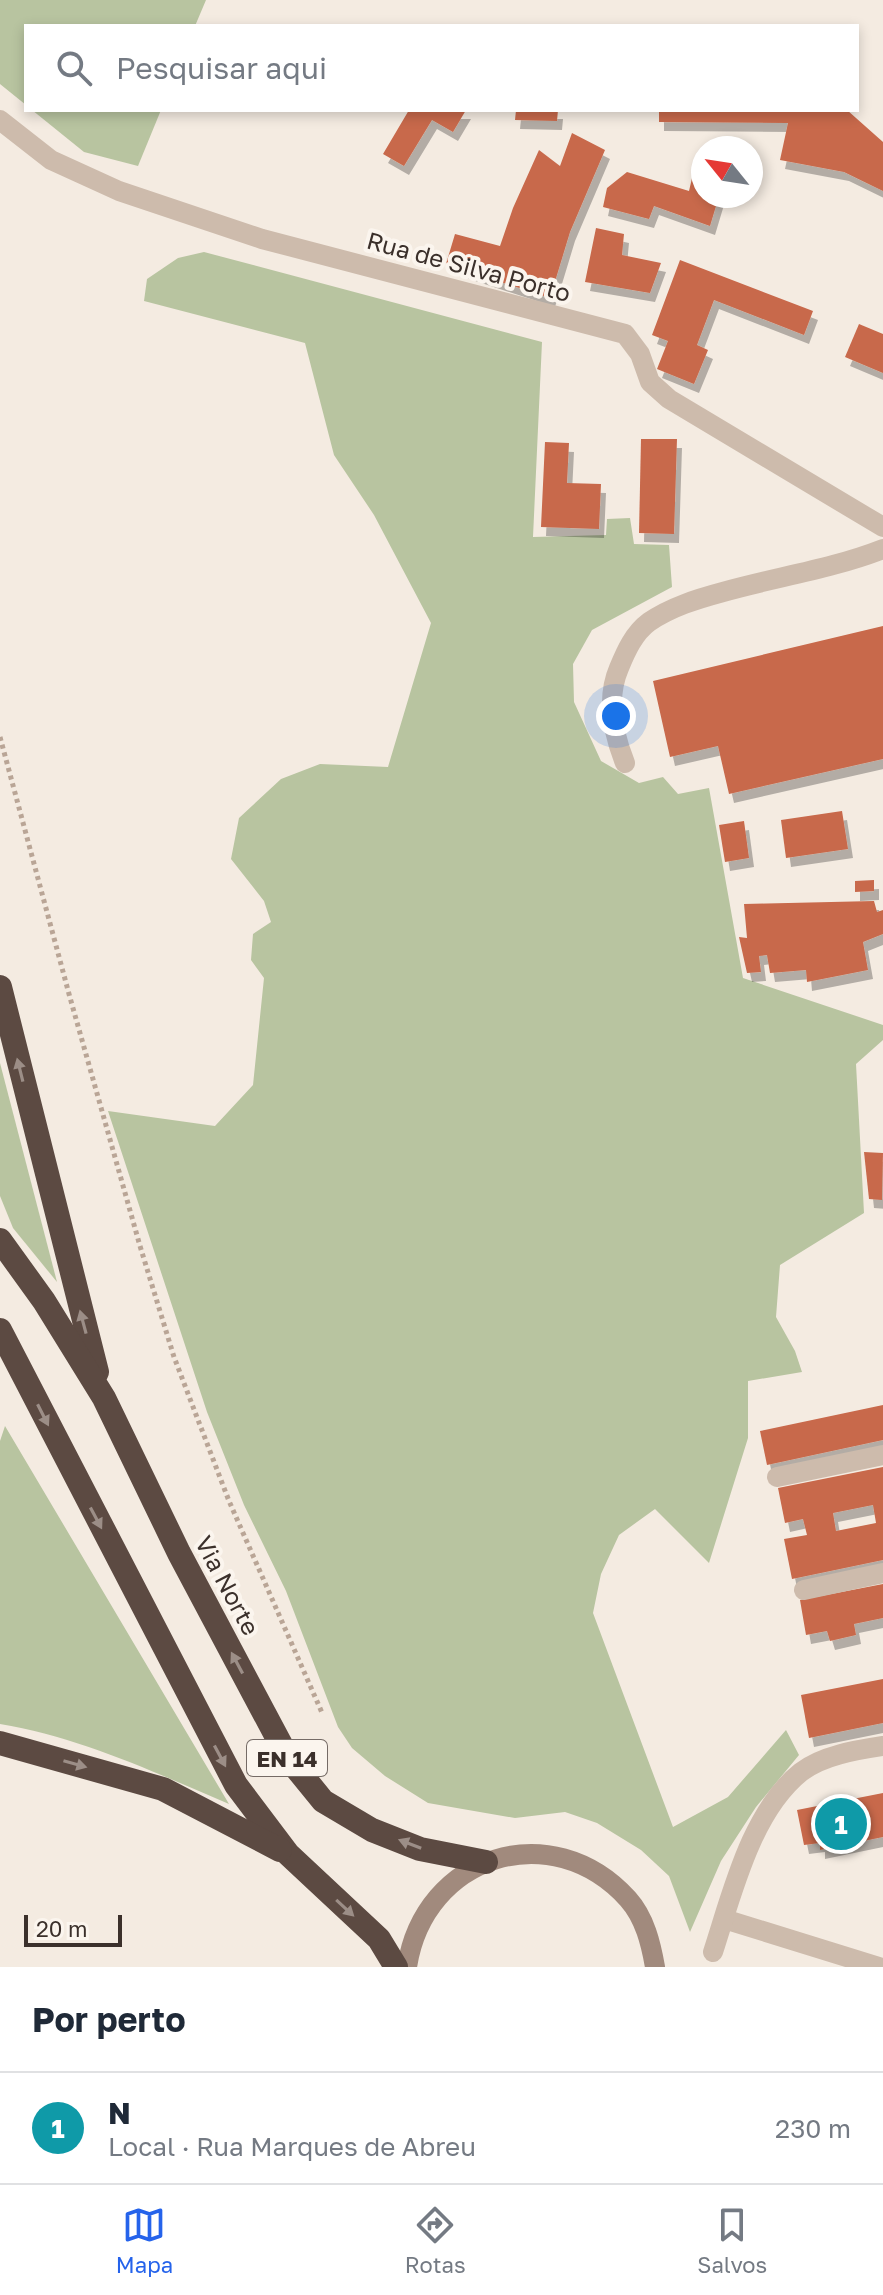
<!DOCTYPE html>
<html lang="pt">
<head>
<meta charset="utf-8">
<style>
  body { margin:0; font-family:"Golos Text",sans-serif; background:#f2f2f3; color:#1f2937 }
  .compass { position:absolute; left:691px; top:136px; width:72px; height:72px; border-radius:50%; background:#fff; box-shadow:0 4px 12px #0003; rotate:300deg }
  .scale { position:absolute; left:24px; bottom:20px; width:98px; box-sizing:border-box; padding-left:8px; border:4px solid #3b302b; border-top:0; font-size:22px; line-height:28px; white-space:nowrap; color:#3b302b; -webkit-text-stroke:6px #fbf5ee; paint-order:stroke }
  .you { position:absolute; left:616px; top:716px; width:28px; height:28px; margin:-20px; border:6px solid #fff; border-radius:50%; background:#1a73e8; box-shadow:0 0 0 12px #1a73e833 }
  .badge { display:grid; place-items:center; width:52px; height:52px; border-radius:50%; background:#2563eb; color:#fff; font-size:26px; font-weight:700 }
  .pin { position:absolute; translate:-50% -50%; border:4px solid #fff; box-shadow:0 2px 8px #0006 }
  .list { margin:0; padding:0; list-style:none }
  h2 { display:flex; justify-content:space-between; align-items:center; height:104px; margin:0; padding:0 32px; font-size:34px }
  h2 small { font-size:26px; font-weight:400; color:#747a83 }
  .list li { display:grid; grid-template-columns:52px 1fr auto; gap:24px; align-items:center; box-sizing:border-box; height:112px; padding:0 32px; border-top:2px solid #e0e1e3 }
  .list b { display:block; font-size:30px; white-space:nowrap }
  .list p { margin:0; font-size:26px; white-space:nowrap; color:#747a83 }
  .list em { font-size:26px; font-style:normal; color:#747a83 }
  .icon { flex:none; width:44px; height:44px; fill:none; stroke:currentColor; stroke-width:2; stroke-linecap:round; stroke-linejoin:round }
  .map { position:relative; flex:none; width:883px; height:1967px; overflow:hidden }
  .search { position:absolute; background:#fff; box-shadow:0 4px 12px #0003; left:24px; right:24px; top:24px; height:88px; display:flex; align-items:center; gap:20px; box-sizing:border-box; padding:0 28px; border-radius:0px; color:#747a83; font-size:30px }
  .sheet { height:216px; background:#fff }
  nav { display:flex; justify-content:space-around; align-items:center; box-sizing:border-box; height:112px; border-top:2px solid #e0e1e3; background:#fff; font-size:22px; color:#747a83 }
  nav a { display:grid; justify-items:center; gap:4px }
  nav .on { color:#2563eb }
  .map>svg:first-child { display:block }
  .green { fill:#b8c4a0 }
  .building { fill:#c8694b; fill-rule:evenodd; filter:url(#shadow) }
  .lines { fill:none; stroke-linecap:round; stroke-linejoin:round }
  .path { stroke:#b9a596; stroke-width:5; stroke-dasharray:4 4; stroke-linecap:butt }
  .street { stroke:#cdbbac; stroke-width:20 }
  .secondary { stroke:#a18a7d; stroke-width:20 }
  .highway { stroke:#5c4a42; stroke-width:24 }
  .oneway { fill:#9c8e87 }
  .labels { text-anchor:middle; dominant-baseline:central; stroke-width:8; stroke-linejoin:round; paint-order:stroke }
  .shield { fill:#fbf5ee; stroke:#756b66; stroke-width:2 }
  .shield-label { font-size:22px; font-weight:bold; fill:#3b302b }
  .street-label { font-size:24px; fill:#3b302b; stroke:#fbf5ee }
</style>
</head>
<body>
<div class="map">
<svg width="883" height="1967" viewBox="0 0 883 1967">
  <defs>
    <filter id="shadow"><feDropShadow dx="5" dy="9" stdDeviation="0" flood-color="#0004"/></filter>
  </defs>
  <rect width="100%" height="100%" fill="#f4ebe1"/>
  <g class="green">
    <polygon points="0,0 206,0 195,26 26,26 26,105 0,84"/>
    <polygon points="32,110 161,110 138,166 84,152"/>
    <polygon points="204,252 542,342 533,537 606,535 607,519 630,518 634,544 669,545 672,587 592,630 573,664 574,702 601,761 639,783 663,777 678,794 709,788 743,978 883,1025 883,1040 856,1064 864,1213 780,1265 776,1317 795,1351 802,1372 748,1381 748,1438 709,1563 655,1509 619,1535 601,1574 593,1613 673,1827 728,1797 786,1730 799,1755 756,1807 721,1861 690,1932 669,1876 641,1850 597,1823 565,1812 515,1818 428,1803 385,1776 352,1748 338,1727 286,1591 244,1505 207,1412 108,1111 215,1126 253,1085 264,978 251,960 253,934 271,922 264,901 231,859 239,818 281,779 320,764 388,767 431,623 374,515 334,455 305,343 144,301 147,279 178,258"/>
    <polygon points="0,1063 57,1282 13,1228 0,1196"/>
    <path d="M 5,1426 L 229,1804 C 156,1773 80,1737 0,1724 L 0,1441 Z"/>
  </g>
  <g class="building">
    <polygon points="409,110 466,110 453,132 432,120 404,166 383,154"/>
    <polygon points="516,110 558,110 557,121 515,120"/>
    <polygon points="659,110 847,110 883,142 883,191 844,172 780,160 788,123 659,122"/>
    <polygon points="572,133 605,150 570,232 550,298 446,264 455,234 500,246 513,208 539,150 560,166"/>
    <polygon points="703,160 703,196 719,196 710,226 654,206 649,219 603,207 607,188 627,172 689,191 696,161"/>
    <polygon points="596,228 624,234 622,255 661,263 650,293 585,282"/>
    <polygon points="680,260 813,311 804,335 714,300 697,345 708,350 694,384 657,369 668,341 652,335"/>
    <polygon points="859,324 883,334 883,373 845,357"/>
    <polygon points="641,439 677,439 674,534 639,533"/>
    <polygon points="545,442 569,443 567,483 601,484 599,529 541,527"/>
    <polygon points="883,626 883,759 729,794 718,746 670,757 653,681"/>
    <polygon points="842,811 848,849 786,858 781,820"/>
    <polygon points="744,821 749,858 725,862 719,825"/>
    <polygon points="874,880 874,891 855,892 855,881"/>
    <polygon points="874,901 877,912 883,910 883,934 863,942 868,970 807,982 806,970 770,973 767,955 759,956 761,972 747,973 739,937 747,938 744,904"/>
    <polygon points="864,1152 883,1153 882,1200 869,1199"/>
    <polygon points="883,1405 883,1440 767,1465 760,1431"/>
    <path d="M 883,1467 L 883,1560 L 792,1579 L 784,1539 L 807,1535 L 803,1519 L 785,1523 L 778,1488 ZM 873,1505 L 876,1523 L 836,1531 L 833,1513 Z"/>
    <polygon points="883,1584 883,1618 854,1624 856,1635 830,1641 827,1631 806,1635 800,1600"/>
    <polygon points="883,1679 883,1723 809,1738 801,1695"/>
    <polygon points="883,1793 883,1837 820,1850 820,1843 804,1845 797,1810"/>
  </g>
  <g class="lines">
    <polyline class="path" points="0,737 69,994 140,1246 174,1357 229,1501 323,1715"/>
    <g class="street">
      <polyline points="0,120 51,160 119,191 262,239 625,334 640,354 650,382 669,399 883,527"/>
      <path d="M 625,763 C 613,733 606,698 619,668 C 626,651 634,633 649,622 C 671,607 697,599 723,592 C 776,577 832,569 883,549"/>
      <polyline points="777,1477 883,1455"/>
      <polyline points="804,1590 883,1573"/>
      <polyline points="724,1919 879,1967"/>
      <path d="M 713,1952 C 732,1894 751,1812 801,1772 C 823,1755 857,1750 883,1746"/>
    </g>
    <path class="secondary" d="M 407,1967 C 424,1855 552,1815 628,1899 C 645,1918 651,1944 655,1967"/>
    <g class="highway">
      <polyline points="0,987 97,1372"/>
      <polyline points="0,1240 44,1301 104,1398 179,1553 288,1758 323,1801 372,1830 420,1849 486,1862"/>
      <polyline points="0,1330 236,1785 288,1854 379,1939 396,1967"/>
      <polyline points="0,1743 163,1789 280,1850"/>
    </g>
  </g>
  <defs><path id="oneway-solid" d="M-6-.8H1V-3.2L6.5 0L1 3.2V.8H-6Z" transform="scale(2)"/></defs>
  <g class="oneway">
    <use href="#oneway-solid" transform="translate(20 1070) rotate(-104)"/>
    <use href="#oneway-solid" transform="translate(83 1322) rotate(-105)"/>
    <use href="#oneway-solid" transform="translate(43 1415) rotate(63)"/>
    <use href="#oneway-solid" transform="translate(96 1518) rotate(62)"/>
    <use href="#oneway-solid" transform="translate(237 1663) rotate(-118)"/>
    <use href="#oneway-solid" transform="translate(220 1756) rotate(62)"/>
    <use href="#oneway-solid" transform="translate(75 1764) rotate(16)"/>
    <use href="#oneway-solid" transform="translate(410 1844) rotate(-159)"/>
    <use href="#oneway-solid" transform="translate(345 1908) rotate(43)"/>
  </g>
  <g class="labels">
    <rect class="shield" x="247" y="1740" width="80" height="36" rx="6"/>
    <g class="shield-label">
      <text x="287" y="1758">EN 14</text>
    </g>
    <g class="street-label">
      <text transform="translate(469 266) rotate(15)">Rua de Silva Porto</text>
      <text transform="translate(228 1585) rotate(62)">Via Norte</text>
    </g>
  </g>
</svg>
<svg class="compass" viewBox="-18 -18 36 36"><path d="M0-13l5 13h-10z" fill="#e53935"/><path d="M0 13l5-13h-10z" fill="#747a83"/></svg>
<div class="scale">20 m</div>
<div class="you"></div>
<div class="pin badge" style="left:841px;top:1824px;background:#0f9aa8">1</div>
<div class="search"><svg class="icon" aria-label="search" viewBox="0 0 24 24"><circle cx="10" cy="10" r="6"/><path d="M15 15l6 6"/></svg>Pesquisar aqui</div>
</div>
<section class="sheet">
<h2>Por perto<small></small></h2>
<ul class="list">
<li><span class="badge" style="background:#0f9aa8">1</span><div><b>N</b><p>Local · Rua Marques de Abreu</p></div><em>230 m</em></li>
</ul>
</section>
<nav>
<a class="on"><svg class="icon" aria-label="map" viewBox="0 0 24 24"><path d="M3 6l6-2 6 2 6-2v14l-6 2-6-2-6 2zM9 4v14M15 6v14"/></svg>Mapa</a>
<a><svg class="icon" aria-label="directions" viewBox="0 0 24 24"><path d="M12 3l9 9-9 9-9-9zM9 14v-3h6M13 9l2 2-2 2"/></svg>Rotas</a>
<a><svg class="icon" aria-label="saved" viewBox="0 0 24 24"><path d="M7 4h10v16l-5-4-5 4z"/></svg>Salvos</a>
</nav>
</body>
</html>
